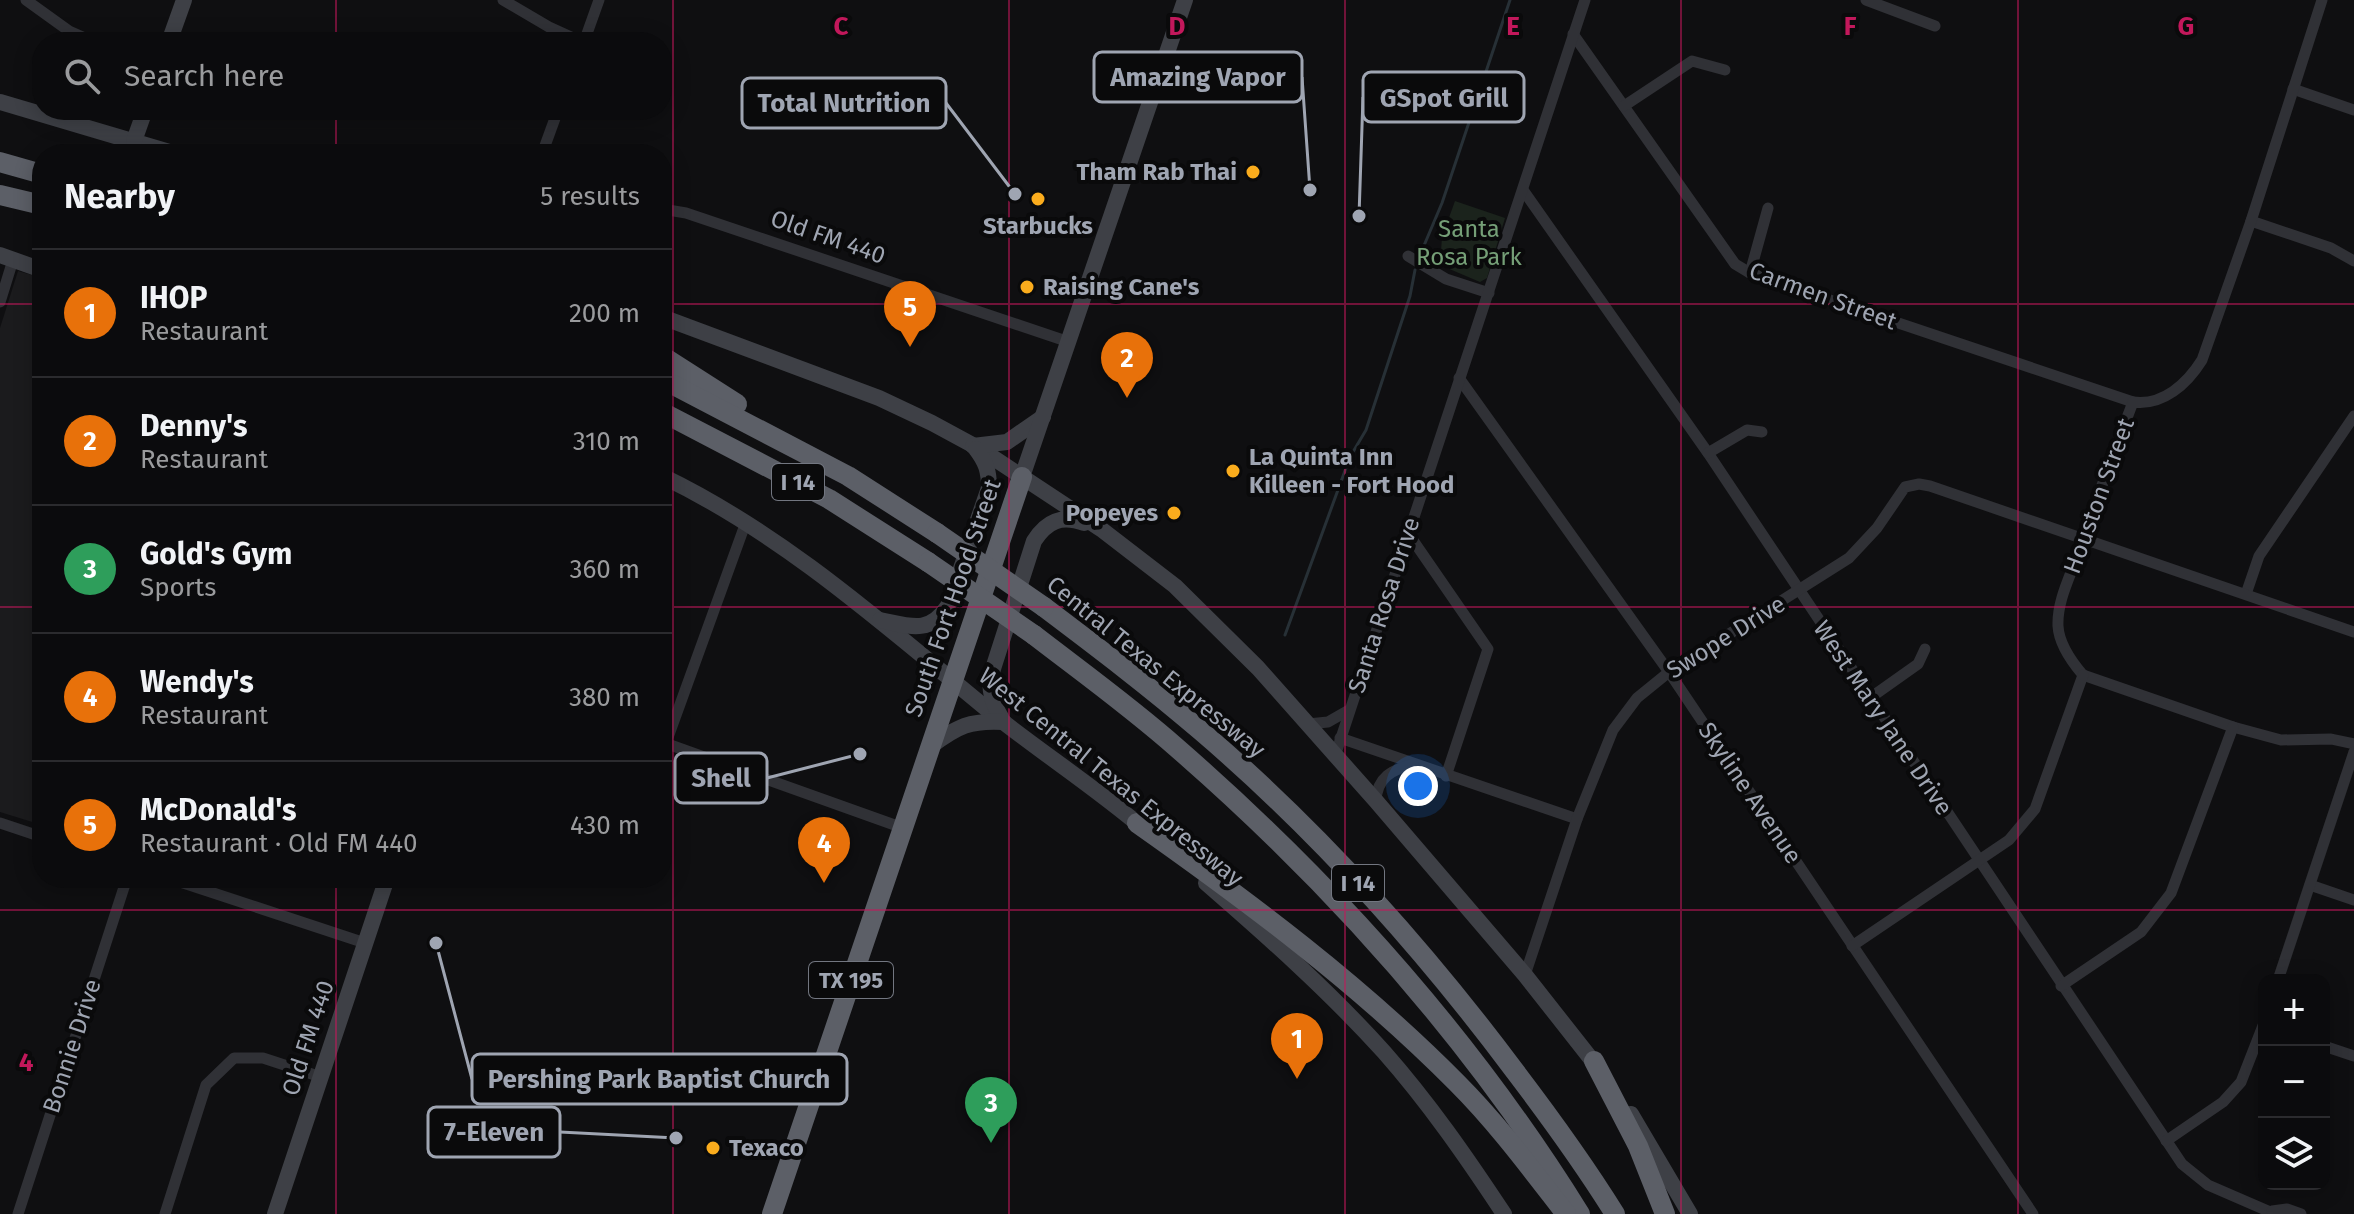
<!DOCTYPE html>
<html lang="en">
<head>
<meta charset="utf-8">
<style>
  body { margin:0; font-family:"Fira Sans",sans-serif; background:#141416; color:#f1f3f6 }
  .controls { position:absolute; right:24px; bottom:24px; display:grid; overflow:hidden; border-radius:16px; box-shadow:0 4px 20px #0003 }
  .controls button { width:72px; height:72px; display:grid; place-items:center; padding:0; border:0; border-bottom:2px solid #2b2b2e; background:#0b0b0d; color:#f1f3f6; font:40px sans-serif }
  .you { position:absolute; left:1418px; top:786px; width:28px; height:28px; margin:-20px; border:6px solid #fff; border-radius:50%; background:#1a73e8; box-shadow:0 0 0 12px #1a73e833 }
  .badge { display:grid; place-items:center; width:52px; height:52px; border-radius:50%; background:#faac1d; color:#fff; font-size:26px; font-weight:700 }
  .pin { position:absolute; translate:-50% -66px; filter:drop-shadow(0 2px 4px #0008) }
  .pin::after { content:''; position:absolute; top:42px; width:28px; height:24px; background:inherit; clip-path:polygon(0 0,100% 0,50% 100%) }
  .list { margin:0; padding:0; list-style:none }
  h2 { display:flex; justify-content:space-between; align-items:center; height:104px; margin:0; padding:0 32px; font-size:34px }
  h2 small { font-size:26px; font-weight:400; color:#9a9b9d }
  .list li { display:grid; grid-template-columns:52px 1fr auto; gap:24px; align-items:center; box-sizing:border-box; height:128px; padding:0 32px; border-top:2px solid #2b2b2e }
  .list b { display:block; font-size:30px; white-space:nowrap }
  .list p { margin:0; font-size:26px; white-space:nowrap; color:#9a9b9d }
  .list em { font-size:26px; font-style:normal; color:#9a9b9d }
  .icon { flex:none; width:44px; height:44px; fill:none; stroke:currentColor; stroke-width:2; stroke-linecap:round; stroke-linejoin:round }
  .map { position:relative; flex:none; width:2354px; height:1214px; overflow:hidden }
  .search { position:absolute; background:#0b0b0d; box-shadow:0 4px 20px #0003; left:32px; top:32px; width:640px; height:88px; display:flex; align-items:center; gap:20px; box-sizing:border-box; padding:0 28px; border-radius:32px; color:#9a9b9d; font-size:30px }
  .panel { position:absolute; background:#0b0b0d; box-shadow:0 4px 20px #0003; left:32px; top:144px; width:640px; height:744px; border-radius:32px }
  .map>svg:first-child { display:block }
  .built { fill:#1b1b1d }
  .green { fill:#1b231c }
  .lines { fill:none; stroke-linecap:round; stroke-linejoin:round }
  .stream { stroke:#273036; stroke-width:3 }
  .street { stroke:#303136; stroke-width:11 }
  .secondary { stroke:#3e4046; stroke-width:16 }
  .highway { stroke:#5c5f67; stroke-width:20 }
  .highway-bridge { stroke:#5c5f67; stroke-width:20 }
  .grid { fill:none; stroke:#c2185b; stroke-width:2; stroke-opacity:0.55 }
  .poi-dot { fill:#faac1d; stroke:#0a0a0b; stroke-width:3 }
  .labels { text-anchor:middle; dominant-baseline:central; stroke-width:8; stroke-linejoin:round; paint-order:stroke }
  .shield { fill:#0a0a0b; stroke:#727680; stroke-width:2 }
  .shield-label { font-size:22px; font-weight:bold; fill:#9fa5b2 }
  .poi-label { font-size:24px; font-weight:bold; fill:#9fa5b2; stroke:#0a0a0b; text-anchor:start }
  .park-label { font-size:24px; fill:#759f77; stroke:#0a0a0b }
  .street-label { font-size:24px; fill:#9fa5b2; stroke:#0a0a0b }
  .grid-label { font-size:26px; text-anchor:middle; font-weight:bold; fill:#c2185b; stroke:#0a0a0b; stroke-width:8; stroke-linejoin:round; paint-order:stroke }
  .leader { fill:none; stroke:#9fa5b2; stroke-width:3 }
  .callout-dot { fill:#9fa5b2; stroke:#0a0a0b; stroke-width:3 }
  .callout { fill:#0a0a0b; stroke:#9fa5b2; stroke-width:3 }
  .callout-label { font-size:26px; text-anchor:middle; font-weight:bold; fill:#9fa5b2 }
</style>
</head>
<body>
<div class="map">
<svg width="2354" height="1214" viewBox="0 0 2354 1214">
  <rect width="100%" height="100%" fill="#0f0f11"/>
  <polygon class="built" points="18,271 42,278 42,825 0,812 0,328"/>
  <polygon class="green" points="1455,201 1505,218 1487,278 1480,282 1440,265 1442,237"/>
  <g class="lines">
    <g class="stream">
      <polyline points="1420,255 1442,203 1510,0"/>
      <polyline points="1285,635 1350,457 1366,430 1410,296 1415,270"/>
    </g>
    <g class="street">
      <polyline points="26,0 69,31 94,42"/>
      <polyline points="503,0 549,27 582,42"/>
      <polyline points="1866,0 1935,26"/>
      <polyline points="1573,34 1735,264 1750,273 2133,402"/>
      <polyline points="584,42 599,0"/>
      <polyline points="2293,89 2354,110"/>
      <polyline points="1624,106 1692,61 1725,70"/>
      <polyline points="542,154 558,110"/>
      <polyline points="1523,190 1708,453 2182,1164 2208,1185 2275,1214"/>
      <polyline points="662,209 686,213 1069,342"/>
      <polyline points="2251,221 2331,248 2354,261"/>
      <polyline points="1408,256 1446,279 1489,293"/>
      <polyline points="1750,273 1768,208"/>
      <polyline points="0,302 13,260"/>
      <polyline points="1459,378 1669,672 2033,1214"/>
      <polyline points="1708,453 1747,430 1762,432"/>
      <polyline points="1408,533 1488,649 1446,776"/>
      <polyline points="2246,594 2259,556 2354,416"/>
      <path d="M 2083,675 C 2071,661 2059,644 2058,626 C 2057,601 2070,577 2078,554 C 2095,503 2114,452 2133,402 C 2163,406 2187,384 2202,360 L 2251,221 L 2322,0"/>
      <polyline points="2083,675 2233,727 2281,740 2331,739 2354,744"/>
      <polyline points="1870,698 1918,664 1925,649"/>
      <polyline points="1308,724 1328,722 1349,710"/>
      <polyline points="1340,738 1577,819"/>
      <polyline points="662,742 903,828"/>
      <polyline points="666,743 746,522"/>
      <polyline points="1335,756 1585,0"/>
      <path d="M 1376,801 C 1377,777 1392,770 1413,764"/>
      <polyline points="0,823 42,837"/>
      <polyline points="168,878 365,943"/>
      <polyline points="2310,885 2354,900"/>
      <polyline points="1852,946 2009,840 2035,809 2083,675"/>
      <polyline points="1525,975 1577,819 1613,730 1637,698 1669,672 1849,558 1877,528 1905,487 1919,484 1930,486 2354,632"/>
      <polyline points="2278,980 2354,752"/>
      <polyline points="2061,986 2141,932 2171,893 2233,727"/>
      <polyline points="2324,1046 2354,1056"/>
      <polyline points="2166,1141 2223,1102 2241,1082 2264,1023"/>
      <polyline points="2272,1211 2287,1209 2301,1214"/>
      <polyline points="18,1214 127,878"/>
      <polyline points="165,1214 206,1085 234,1058 263,1058 321,1077"/>
    </g>
    <g class="secondary">
      <polyline points="169,42 184,0"/>
      <polyline points="0,102 176,154"/>
      <polyline points="134,141 145,110"/>
      <polyline points="0,255 42,270"/>
      <polyline points="662,317 879,398 932,423 980,449 1101,529 1175,586 1258,668 1376,801 1525,975 1599,1069"/>
      <polyline points="973,446 1007,442 1043,417"/>
      <path d="M 662,476 C 785,535 888,628 993,714 C 1042,753 1096,788 1144,829"/>
      <polyline points="1022,477 1185,0"/>
      <path d="M 880,620 C 910,626 929,635 948,606 L 989,488 C 989,471 986,462 976,449"/>
      <path d="M 1001,717 C 992,702 989,691 991,675 L 1034,541 C 1047,521 1061,515 1084,523"/>
      <path d="M 931,746 C 958,726 970,720 1004,722"/>
      <path d="M 1206,883 C 1268,937 1329,991 1384,1052 C 1429,1103 1467,1158 1504,1214"/>
      <polyline points="1631,1114 1690,1214"/>
      <polyline points="275,1214 387,878"/>
    </g>
    <g class="highway">
      <polyline points="0,162 42,174"/>
      <polyline points="0,195 42,205"/>
      <polyline points="662,356 737,404"/>
      <polyline points="662,379 848,476 937,533"/>
      <polyline points="662,412 829,499 928,562"/>
      <path d="M 1044,607 C 1097,647 1150,687 1201,731 C 1318,831 1422,947 1514,1070 C 1549,1116 1584,1164 1615,1214"/>
      <path d="M 1034,635 C 1082,672 1132,708 1177,748 C 1332,883 1472,1040 1580,1214"/>
      <path d="M 1137,823 C 1249,902 1360,985 1457,1083 C 1497,1123 1531,1169 1566,1214"/>
      <polyline points="1594,1061 1638,1146 1665,1214"/>
      <polyline points="772,1214 1022,477"/>
    </g>
    <g class="highway-bridge">
      <polyline points="937,533 1044,607"/>
      <polyline points="928,562 1034,635"/>
    </g>
  </g>
  <path class="grid" d="M 336,0 L 336,42M 673,0 L 673,1214M 1009,0 L 1009,1214M 1345,0 L 1345,1214M 1681,0 L 1681,1214M 2018,0 L 2018,1214M 336,110 L 336,154M 0,304 L 42,304M 662,304 L 2354,304M 0,607 L 42,607M 662,607 L 2354,607M 336,878 L 336,1214M 0,910 L 2354,910"/>
  <g class="poi-dot">
    <circle cx="1253" cy="172" r="8"/>
    <circle cx="1038" cy="199" r="8"/>
    <circle cx="1027" cy="287" r="8"/>
    <circle cx="1233" cy="471" r="8"/>
    <circle cx="1174" cy="513" r="8"/>
    <circle cx="713" cy="1148" r="8"/>
  </g>
  <g class="labels">
    <g class="shield">
      <rect x="772" y="464" width="52" height="36" rx="6"/>
      <rect x="1332" y="865" width="52" height="36" rx="6"/>
      <rect x="809" y="962" width="84" height="36" rx="6"/>
    </g>
    <g class="shield-label">
      <text x="798" y="482">I 14</text>
      <text x="1358" y="883">I 14</text>
      <text x="851" y="980">TX 195</text>
    </g>
    <g class="poi-label">
      <text x="1237" y="172" text-anchor="end">Tham Rab Thai</text>
      <text x="1038" y="226" text-anchor="middle">Starbucks</text>
      <text x="1043" y="287">Raising Cane's</text>
      <text x="1249" y="457">La Quinta Inn<tspan x="1249" dy="28">Killeen - Fort Hood</tspan></text>
      <text x="1158" y="513" text-anchor="end">Popeyes</text>
      <text x="729" y="1148">Texaco</text>
    </g>
    <g class="park-label">
      <text x="1469" y="229">Santa<tspan x="1469" dy="28">Rosa Park</tspan></text>
    </g>
    <g class="street-label">
      <text transform="translate(828 237) rotate(19)">Old FM 440</text>
      <text transform="translate(1823 296) rotate(20)">Carmen Street</text>
      <text transform="translate(2099 496) rotate(-70)">Houston Street</text>
      <text transform="translate(953 598) rotate(-71)">South Fort Hood Street</text>
      <text transform="translate(1384 605) rotate(-72)">Santa Rosa Drive</text>
      <text transform="translate(1726 637) rotate(-32)">Swope Drive</text>
      <text transform="translate(1156 667) rotate(39)">Central Texas Expressway</text>
      <text transform="translate(1883 718) rotate(56)">West Mary Jane Drive</text>
      <text transform="translate(1111 777) rotate(39)">West Central Texas Expressway</text>
      <text transform="translate(1750 793) rotate(56)">Skyline Avenue</text>
      <text transform="translate(308 1038) rotate(-72)">Old FM 440</text>
      <text transform="translate(72 1046) rotate(-72)">Bonnie Drive</text>
    </g>
  </g>
  <g class="grid-label">
    <text x="841" y="35">C</text>
    <text x="1177" y="35">D</text>
    <text x="1513" y="35">E</text>
    <text x="1850" y="35">F</text>
    <text x="2186" y="35">G</text>
    <text x="26" y="1071">4</text>
  </g>
  <path class="leader" d="M1310 190L1302 77M1359 216L1363 97M1015 194L946 103M860 754L767 778M436 943L472 1079M676 1138L560 1132"/>
  <g class="callout-dot">
    <circle cx="1310" cy="190" r="8"/>
    <circle cx="1359" cy="216" r="8"/>
    <circle cx="1015" cy="194" r="8"/>
    <circle cx="860" cy="754" r="8"/>
    <circle cx="436" cy="943" r="8"/>
    <circle cx="676" cy="1138" r="8"/>
  </g>
  <g class="callout">
    <rect x="1094" y="52" width="208" height="50" rx="8"/>
    <rect x="1363" y="72" width="161" height="50" rx="8"/>
    <rect x="742" y="78" width="204" height="50" rx="8"/>
    <rect x="675" y="753" width="92" height="50" rx="8"/>
    <rect x="472" y="1054" width="375" height="50" rx="8"/>
    <rect x="428" y="1107" width="132" height="50" rx="8"/>
  </g>
  <g class="callout-label">
    <text x="1198" y="86">Amazing Vapor</text>
    <text x="1444" y="107">GSpot Grill</text>
    <text x="844" y="112">Total Nutrition</text>
    <text x="721" y="787">Shell</text>
    <text x="659" y="1088">Pershing Park Baptist Church</text>
    <text x="494" y="1141">7-Eleven</text>
  </g>
</svg>
<div class="controls">
<button>+</button>
<button>−</button>
<button><svg class="icon" aria-label="layers" viewBox="0 0 24 24"><path d="M12 4l9 5-9 5-9-5zM3 14l9 5 9-5"/></svg></button>
</div>
<div class="you"></div>
<div class="pin badge" style="left:1297px;top:1079px;background:#e8710a">1</div>
<div class="pin badge" style="left:1127px;top:398px;background:#e8710a">2</div>
<div class="pin badge" style="left:991px;top:1143px;background:#2e9e5b">3</div>
<div class="pin badge" style="left:824px;top:883px;background:#e8710a">4</div>
<div class="pin badge" style="left:910px;top:347px;background:#e8710a">5</div>
<div class="search"><svg class="icon" aria-label="search" viewBox="0 0 24 24"><circle cx="10" cy="10" r="6"/><path d="M15 15l6 6"/></svg>Search here</div>
<section class="panel">
<h2>Nearby<small>5 results</small></h2>
<ul class="list">
<li><span class="badge" style="background:#e8710a">1</span><div><b>IHOP</b><p>Restaurant</p></div><em>200 m</em></li>
<li><span class="badge" style="background:#e8710a">2</span><div><b>Denny's</b><p>Restaurant</p></div><em>310 m</em></li>
<li><span class="badge" style="background:#2e9e5b">3</span><div><b>Gold's Gym</b><p>Sports</p></div><em>360 m</em></li>
<li><span class="badge" style="background:#e8710a">4</span><div><b>Wendy's</b><p>Restaurant</p></div><em>380 m</em></li>
<li><span class="badge" style="background:#e8710a">5</span><div><b>McDonald's</b><p>Restaurant · Old FM 440</p></div><em>430 m</em></li>
</ul>
</section>
</div>
</body>
</html>
